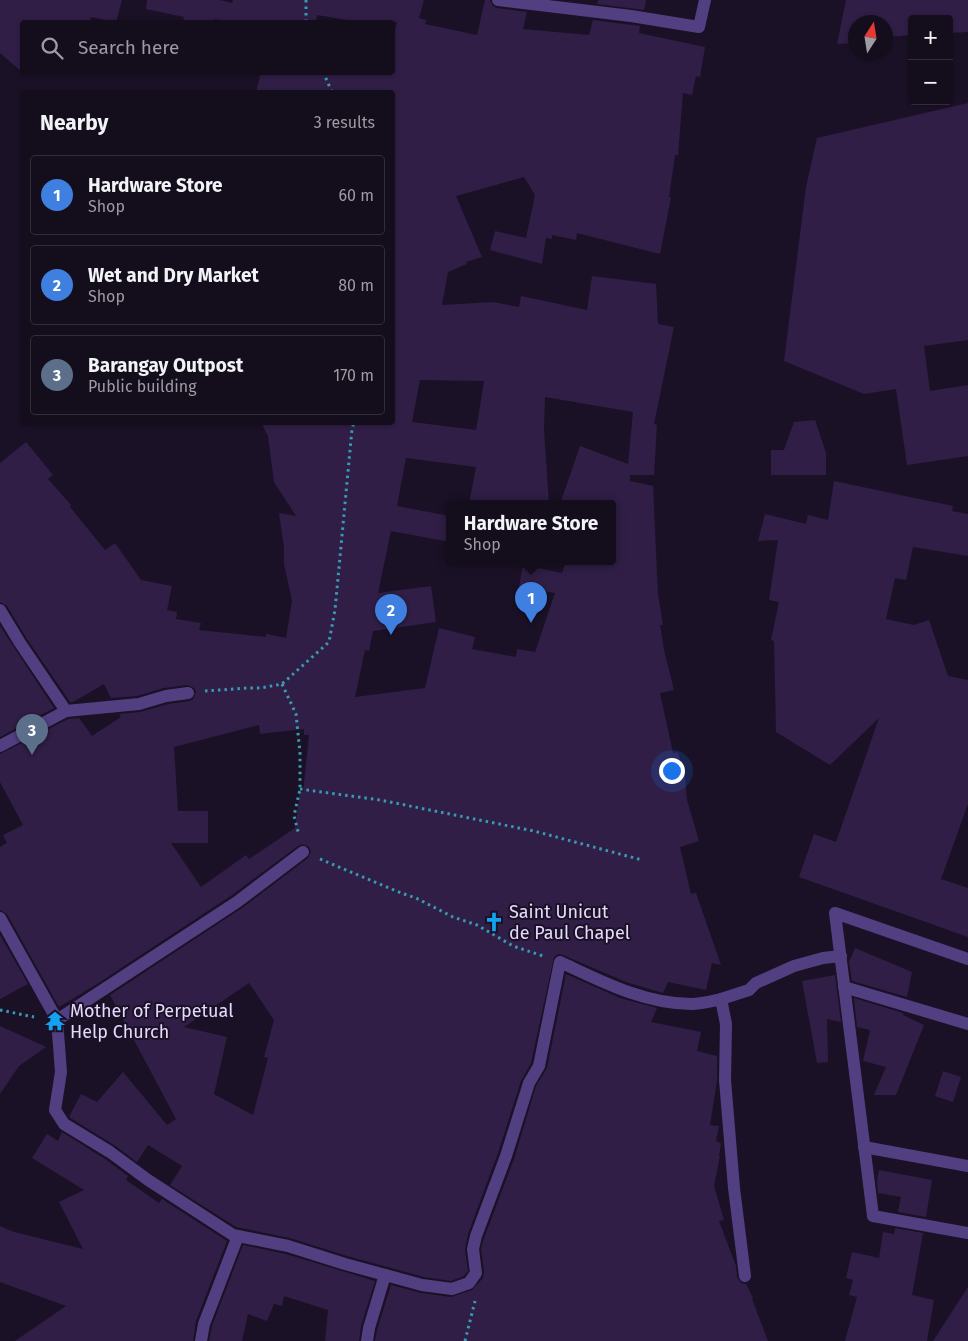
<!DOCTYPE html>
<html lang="en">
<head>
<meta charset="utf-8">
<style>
  body { margin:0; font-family:"Fira Sans",sans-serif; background:#211b29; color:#f1f3f6 }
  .controls { position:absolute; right:15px; top:15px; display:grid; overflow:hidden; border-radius:5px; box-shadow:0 1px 4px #0004 }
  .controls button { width:45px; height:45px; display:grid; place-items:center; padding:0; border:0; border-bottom:1px solid #332d3b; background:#140d1c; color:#f1f3f6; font:25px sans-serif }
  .compass { position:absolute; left:848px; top:15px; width:45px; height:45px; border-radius:50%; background:#140d1c; box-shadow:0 1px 4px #0004; rotate:12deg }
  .you { position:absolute; left:671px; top:770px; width:18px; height:18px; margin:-12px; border:4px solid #fff; border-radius:50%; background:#1a73e8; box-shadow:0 0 0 8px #1a73e833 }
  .badge { display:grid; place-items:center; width:32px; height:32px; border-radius:50%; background:#ea580c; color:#fff; font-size:16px; font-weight:700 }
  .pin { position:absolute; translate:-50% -41px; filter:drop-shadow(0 1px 2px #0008) }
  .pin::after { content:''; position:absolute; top:26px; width:18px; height:15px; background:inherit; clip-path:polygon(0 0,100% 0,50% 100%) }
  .popup { position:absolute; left:446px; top:500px; width:170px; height:65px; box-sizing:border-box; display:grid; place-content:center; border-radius:5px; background:#140d1c; filter:drop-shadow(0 1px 4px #0005); font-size:16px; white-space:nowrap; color:#9d9ca3 }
  .popup b { font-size:19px; color:#f1f3f6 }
  .popup::after { content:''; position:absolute; left:50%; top:100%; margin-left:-10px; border:10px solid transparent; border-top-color:#140d1c }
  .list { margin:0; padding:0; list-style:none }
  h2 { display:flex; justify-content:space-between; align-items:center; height:65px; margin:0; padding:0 20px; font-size:21px }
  h2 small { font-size:16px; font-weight:400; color:#9d9ca3 }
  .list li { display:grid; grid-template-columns:32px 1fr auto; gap:15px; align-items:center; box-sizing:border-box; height:80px; margin:0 10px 10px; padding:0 10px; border:1px solid #332d3b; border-radius:5px }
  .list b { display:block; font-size:19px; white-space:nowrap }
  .list p { margin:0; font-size:16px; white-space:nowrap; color:#9d9ca3 }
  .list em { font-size:16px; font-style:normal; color:#9d9ca3 }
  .icon { flex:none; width:28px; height:28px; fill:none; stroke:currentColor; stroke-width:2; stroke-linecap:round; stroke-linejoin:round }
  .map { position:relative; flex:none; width:968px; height:1341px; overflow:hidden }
  .search { position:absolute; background:#140d1c; box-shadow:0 1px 4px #0004; left:20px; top:20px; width:375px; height:55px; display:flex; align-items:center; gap:12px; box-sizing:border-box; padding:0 18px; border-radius:5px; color:#9d9ca3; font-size:19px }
  .panel { position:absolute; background:#140d1c; box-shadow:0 1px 4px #0004; left:20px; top:90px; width:375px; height:335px; border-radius:5px }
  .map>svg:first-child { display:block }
  .building { fill:#301e46; fill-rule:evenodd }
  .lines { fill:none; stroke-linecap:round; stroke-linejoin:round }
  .path { stroke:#389bb1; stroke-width:3; stroke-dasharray:2.5 4; stroke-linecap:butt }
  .minor { stroke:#523f82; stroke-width:12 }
  .labels { text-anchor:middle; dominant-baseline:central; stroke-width:4; stroke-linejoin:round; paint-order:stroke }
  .poi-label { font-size:18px; fill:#e6d9fc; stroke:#1a1126; text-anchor:start }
</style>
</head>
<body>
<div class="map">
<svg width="968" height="1341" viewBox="0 0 968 1341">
  <rect width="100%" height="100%" fill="#1a1126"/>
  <g class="building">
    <polygon points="0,0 122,0 116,22 91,17 89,22 22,22 22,72 0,53"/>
    <path d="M 147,0 L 220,0 L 232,3 L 233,0 L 424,0 L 419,18 L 426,20 L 425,24 L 477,35 L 485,0 L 490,0 L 493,6 L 497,8 L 527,12 L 523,29 L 589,35 L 593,20 L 640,26 L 639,33 L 705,47 L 700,77 L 696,76 L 692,95 L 683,93 L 678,155 L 675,155 L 669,197 L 671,197 L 660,254 L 577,233 L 576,240 L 552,235 L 552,239 L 546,238 L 542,264 L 490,250 L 495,231 L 526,238 L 535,195 L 524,177 L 456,196 L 482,257 L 466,262 L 467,264 L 448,272 L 442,305 L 493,302 L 519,307 L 521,296 L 587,310 L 592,276 L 656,284 L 658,324 L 674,327 L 654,424 L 657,425 L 654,475 L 630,475 L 630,481 L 653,486 L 658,595 L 663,625 L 660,625 L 664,650 L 674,690 L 660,693 L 673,753 L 678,752 L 685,776 L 687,800 L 699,841 L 680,847 L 691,894 L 696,893 L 721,965 L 712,963 L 706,990 L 668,982 L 663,993 L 626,982 L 563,955 L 558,954 L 554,957 L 531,1063 L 521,1081 L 498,1153 L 468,1234 L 465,1250 L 468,1271 L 464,1276 L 451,1281 L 424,1277 L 347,1256 L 290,1238 L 236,1227 L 170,1185 L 182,1166 L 148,1145 L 137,1162 L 114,1145 L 69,1117 L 81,1094 L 97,1102 L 123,1072 L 167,1125 L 176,1119 L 110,995 L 242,908 L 308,858 L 311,851 L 309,847 L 302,844 L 298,846 L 232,895 L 97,984 L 59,1007 L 7,914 L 0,910 L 0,847 L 7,843 L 3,835 L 23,825 L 0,782 L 0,754 L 68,719 L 79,718 L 92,736 L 121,717 L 119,714 L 140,712 L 168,704 L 190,701 L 193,699 L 196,692 L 194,688 L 187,685 L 164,688 L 137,696 L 111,698 L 104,684 L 73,702 L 70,702 L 27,639 L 7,606 L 0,602 L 0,463 L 26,442 L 53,475 L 48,479 L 71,505 L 70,507 L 105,550 L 115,543 L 141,580 L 172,586 L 167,610 L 177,612 L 176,619 L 201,623 L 199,630 L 266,637 L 266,634 L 286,638 L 292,601 L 284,564 L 284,548 L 279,513 L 296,516 L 274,482 L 268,436 L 261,422 L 392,422 L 392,92 L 256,92 L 261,72 L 392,72 L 392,42 L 397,22 L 359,22 L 317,15 L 316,22 L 228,22 L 215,19 L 215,22 L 183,22 L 184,17 L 146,9 ZM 420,380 L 484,381 L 476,430 L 412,422 ZM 545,397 L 633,412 L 628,464 L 580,446 L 560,504 L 612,504 L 612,562 L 566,562 L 562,573 L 523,565 L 519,587 L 555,593 L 535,652 L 517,649 L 516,657 L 472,649 L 475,637 L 439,628 L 425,688 L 355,697 L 365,650 L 369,651 L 373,631 L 436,622 L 431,586 L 378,593 L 391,531 L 450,542 L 450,516 L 397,506 L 406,458 L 476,467 L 469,504 L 549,504 L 544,430 ZM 259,725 L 260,734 L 304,729 L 304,735 L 309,735 L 303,792 L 300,792 L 295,828 L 249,859 L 246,855 L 201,887 L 171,843 L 208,843 L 208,811 L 178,811 L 174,747 ZM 249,983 L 274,1020 L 264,1057 L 268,1058 L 253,1115 L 214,1094 L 227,1037 L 184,1027 Z"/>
    <polygon points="598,0 646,0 644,10 597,4"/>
    <polygon points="846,0 968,0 968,32 949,33 949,19 912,19 912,35 886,37 886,42 886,22 856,22 856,43 837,44"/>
    <polygon points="968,103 968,340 924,346 930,391 968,385 968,456 907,465 896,389 864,394 784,361 806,187 817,138"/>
    <polygon points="815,420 826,453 826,475 771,475 771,450 784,450 794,422"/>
    <polygon points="834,481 953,506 952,511 968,514 968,556 913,547 906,580 895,578 886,619 914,625 929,620 948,676 968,680 968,804 941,879 968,888 968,937 799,877 814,834 836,842 879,718 830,765 776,732 774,641 771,640 779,602 769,600 778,540 758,541 765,514 806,524 808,515 828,520"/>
    <polygon points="0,626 54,708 0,737"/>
    <polygon points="0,935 28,984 0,999"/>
    <polygon points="855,948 912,972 907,997 852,981 849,962"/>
    <polygon points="566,974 620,998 657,1008 651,1022 701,1032 697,1051 717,1056 717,1080 710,1125 719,1126 716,1141 721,1143 719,1156 720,1156 714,1186 724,1220 719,1221 736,1266 737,1277 741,1283 746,1284 753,1298 752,1299 768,1341 375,1341 377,1330 391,1285 421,1293 451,1297 472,1290 483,1278 484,1272 481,1249 484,1238 514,1159 536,1086 547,1068"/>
    <polygon points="835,975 841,1022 827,1019 828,1062 817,1063 802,981"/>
    <polygon points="854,998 903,1013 903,1015 924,1025 896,1095 874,1095 886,1067 863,1061 870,1030 857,1027"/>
    <polygon points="0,1026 46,1047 19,1066 0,1094"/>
    <polygon points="943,1071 961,1077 953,1102 935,1096"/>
    <polygon points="62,1132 105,1159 128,1176 126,1180 159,1203 162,1199 227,1241 196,1321 193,1341 15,1341 66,1306 0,1282 0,1226 14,1232 83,1249 59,1202 84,1190 32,1158 47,1134 58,1141"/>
    <polygon points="879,1170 932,1180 926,1217 898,1212 901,1197 878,1193 877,1181"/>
    <polygon points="895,1228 923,1233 912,1295 934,1300 927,1341 845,1341 857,1297 849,1295 853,1280 846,1278 852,1252 879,1258 883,1232 894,1234"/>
    <polygon points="243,1245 286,1254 375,1281 361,1326 359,1341 325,1341 328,1310 284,1296 282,1306 274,1304 267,1321 248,1314 242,1341 209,1341 212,1326"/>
    <polygon points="968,1287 968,1341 933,1341"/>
  </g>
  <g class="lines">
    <g class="path">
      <polyline points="306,0 306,22"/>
      <polyline points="323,72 332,92"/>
      <polyline points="282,684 296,714 300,753 300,789 294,816 299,835"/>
      <polyline points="205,691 248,688 261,688 282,684 329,642 335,610 352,429 354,422"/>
      <polyline points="300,789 380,800 534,831 642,860"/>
      <polyline points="320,859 401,893 416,898 453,917 477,925 513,946 543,956"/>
      <polyline points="0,1010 34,1017"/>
      <polyline points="465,1341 475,1301"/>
    </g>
    <g class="minor">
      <polyline points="498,0 631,16 699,27 705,0"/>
      <polyline points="0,610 20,643 66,711"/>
      <polyline points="0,746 66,711 139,704 166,696 188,693"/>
      <path d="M 0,918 L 57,1020 L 61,1072 L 55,1110 L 64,1124 L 110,1152 L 148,1180 L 233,1235 L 288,1246 L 345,1264 L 422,1285 L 452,1289 L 469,1283 L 476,1273 L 473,1249 L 476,1236 L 506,1156 L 529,1083 L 539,1066 L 560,962 C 601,981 644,1004 691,1004 C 701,1004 712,1001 721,999 L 726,1024 L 725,1080 L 734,1188 L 745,1276"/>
      <polyline points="968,959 835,913 873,1216 968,1233"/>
      <polyline points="844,987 968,1024"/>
      <polyline points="721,999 749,990 756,983 794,966 823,958 841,956"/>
      <polyline points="57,1020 237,902 303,852"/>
      <polyline points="864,1147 968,1166"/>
      <polyline points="201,1341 204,1324 238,1236"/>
      <polyline points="367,1341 369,1328 385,1275"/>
    </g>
  </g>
  <defs>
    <symbol id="church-bare" viewBox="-9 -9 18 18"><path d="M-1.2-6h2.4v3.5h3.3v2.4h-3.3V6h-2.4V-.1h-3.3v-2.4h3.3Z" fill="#12a2ef" stroke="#1a1126" stroke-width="2.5" paint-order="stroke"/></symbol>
    <symbol id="temple-bare" viewBox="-9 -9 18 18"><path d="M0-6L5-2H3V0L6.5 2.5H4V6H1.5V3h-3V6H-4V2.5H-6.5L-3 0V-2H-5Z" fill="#12a2ef" stroke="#1a1126" stroke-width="2.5" paint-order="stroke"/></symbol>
  </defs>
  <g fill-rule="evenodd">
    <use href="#church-bare" x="480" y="908" width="28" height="28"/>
    <use href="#temple-bare" x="41" y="1007" width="28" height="28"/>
  </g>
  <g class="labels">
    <g class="poi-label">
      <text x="509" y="912">Saint Unicut<tspan x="509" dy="21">de Paul Chapel</tspan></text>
      <text x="70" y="1011">Mother of Perpetual<tspan x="70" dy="21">Help Church</tspan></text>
    </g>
  </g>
</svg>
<div class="controls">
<button>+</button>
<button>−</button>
</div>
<svg class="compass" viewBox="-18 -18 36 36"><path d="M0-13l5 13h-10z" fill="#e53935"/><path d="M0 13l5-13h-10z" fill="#9d9ca3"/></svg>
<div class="you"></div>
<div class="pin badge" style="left:531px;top:623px;background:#3f7fe0">1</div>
<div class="popup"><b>Hardware Store</b>Shop</div>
<div class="pin badge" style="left:391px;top:635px;background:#3f7fe0">2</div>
<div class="pin badge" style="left:32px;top:755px;background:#5c6f8a">3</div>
<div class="search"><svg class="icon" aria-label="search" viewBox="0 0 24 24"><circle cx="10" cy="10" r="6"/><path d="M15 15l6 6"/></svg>Search here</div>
<section class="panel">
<h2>Nearby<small>3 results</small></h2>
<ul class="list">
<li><span class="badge" style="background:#3f7fe0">1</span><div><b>Hardware Store</b><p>Shop</p></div><em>60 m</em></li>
<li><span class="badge" style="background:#3f7fe0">2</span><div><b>Wet and Dry Market</b><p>Shop</p></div><em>80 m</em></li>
<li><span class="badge" style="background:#5c6f8a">3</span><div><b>Barangay Outpost</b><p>Public building</p></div><em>170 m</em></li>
</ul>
</section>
</div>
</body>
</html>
